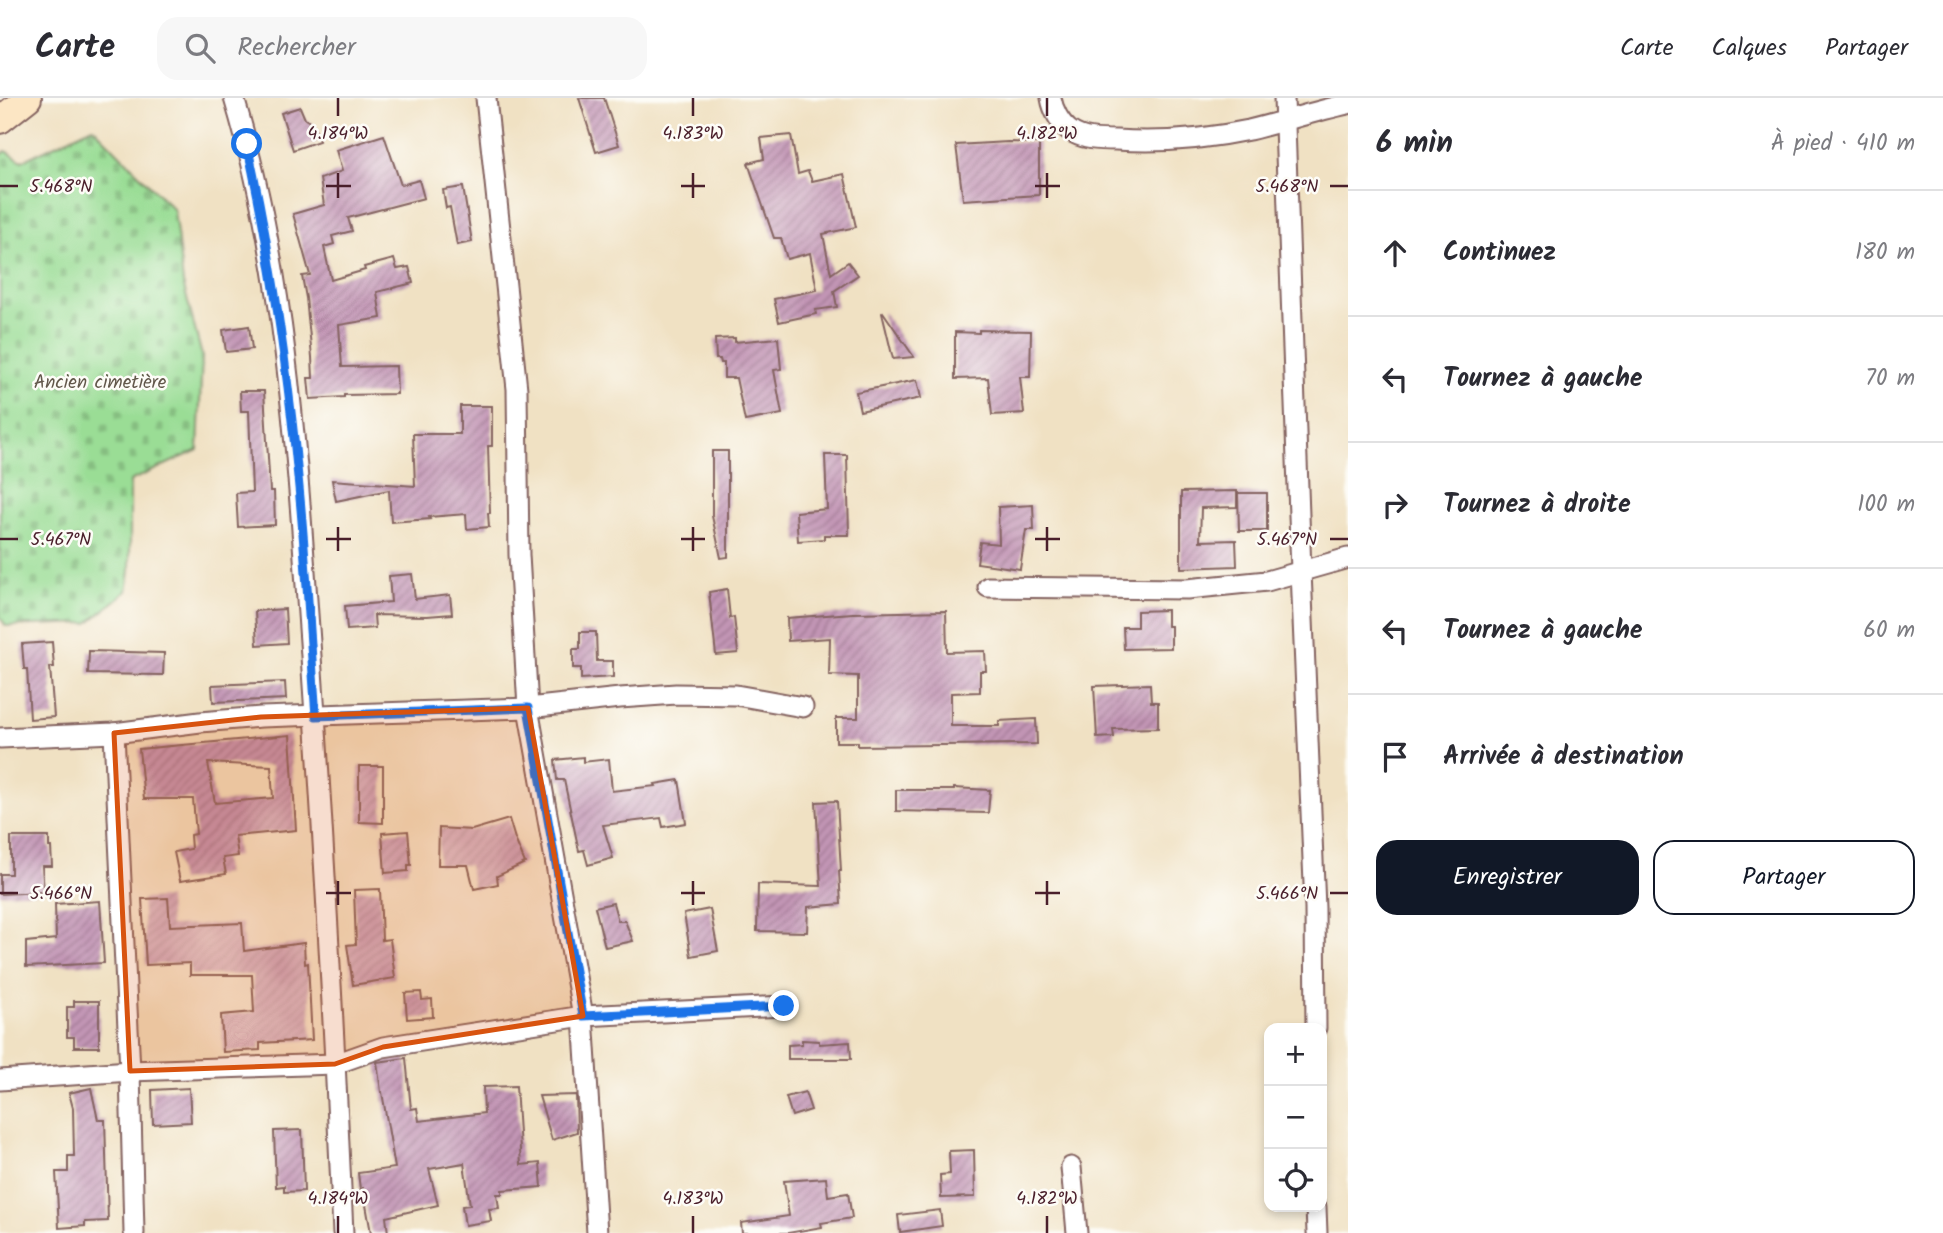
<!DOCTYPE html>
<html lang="fr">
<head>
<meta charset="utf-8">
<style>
  body { margin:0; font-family:Kalam,sans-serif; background:#f7f7f7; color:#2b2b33 }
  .controls { position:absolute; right:21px; bottom:21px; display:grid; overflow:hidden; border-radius:14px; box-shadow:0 4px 10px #0003 }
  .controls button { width:63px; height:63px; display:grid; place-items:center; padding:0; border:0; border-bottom:2px solid #e1e1e2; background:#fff; color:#2b2b33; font:35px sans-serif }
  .stop { position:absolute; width:21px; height:21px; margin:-16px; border:5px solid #1a73e8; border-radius:50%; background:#fff }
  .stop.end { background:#1a73e8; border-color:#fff; box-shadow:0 2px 7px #0008 }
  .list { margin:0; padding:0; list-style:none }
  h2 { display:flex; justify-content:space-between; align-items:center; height:91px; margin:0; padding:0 28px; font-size:30px }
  h2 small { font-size:23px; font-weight:400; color:#7c7c81 }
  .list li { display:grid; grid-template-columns:46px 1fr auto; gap:21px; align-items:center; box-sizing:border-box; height:126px; padding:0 28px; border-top:2px solid #e1e1e2 }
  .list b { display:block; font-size:26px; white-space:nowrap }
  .list em { font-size:23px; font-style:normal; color:#7c7c81 }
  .actions { display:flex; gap:14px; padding:21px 28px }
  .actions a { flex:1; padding:16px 0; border:2px solid #111827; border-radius:21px; text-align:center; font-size:24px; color:#111827 }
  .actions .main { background:#111827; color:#fff }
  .icon { flex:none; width:38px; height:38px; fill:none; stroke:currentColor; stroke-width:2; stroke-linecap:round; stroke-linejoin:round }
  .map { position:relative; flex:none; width:1348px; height:1135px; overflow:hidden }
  header { display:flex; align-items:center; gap:42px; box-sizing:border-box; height:98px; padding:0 35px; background:#fff; border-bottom:2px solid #e1e1e2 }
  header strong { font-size:33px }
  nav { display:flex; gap:38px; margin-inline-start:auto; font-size:24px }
  .search { width:490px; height:63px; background:#f7f7f7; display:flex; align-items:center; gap:18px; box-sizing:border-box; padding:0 24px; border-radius:21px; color:#7c7c81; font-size:26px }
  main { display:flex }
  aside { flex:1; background:#fff }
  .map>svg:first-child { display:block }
  .cemetery { fill:url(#cemetery-stones); stroke:#727e60; stroke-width:2 }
  .building { fill:url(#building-hatch); fill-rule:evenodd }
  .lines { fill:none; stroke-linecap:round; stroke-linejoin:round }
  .street-casing { stroke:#846360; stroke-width:23 }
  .secondary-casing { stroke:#846360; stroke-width:30 }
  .street { stroke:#fff; stroke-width:19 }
  .secondary { stroke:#fce6c4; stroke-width:26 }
  .route { stroke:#1a73e8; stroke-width:9 }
  .marked { fill:#d8530f; fill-opacity:0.2; stroke:#d8530f; stroke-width:5; stroke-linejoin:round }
  .ticks { fill:none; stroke:#4a1f2b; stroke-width:2.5 }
  .labels { text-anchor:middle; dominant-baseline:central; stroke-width:5; stroke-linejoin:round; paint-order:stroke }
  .park-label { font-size:19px; fill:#62584b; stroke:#fdfcf7 }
  .ticks-label { font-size:18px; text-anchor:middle; fill:#4a1f2b; stroke:#fdfcf7; stroke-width:5; stroke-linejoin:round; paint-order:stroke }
</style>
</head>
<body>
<header>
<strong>Carte</strong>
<div class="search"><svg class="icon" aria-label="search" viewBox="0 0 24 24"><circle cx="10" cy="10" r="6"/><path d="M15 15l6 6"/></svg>Rechercher</div>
<nav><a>Carte</a><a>Calques</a><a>Partager</a></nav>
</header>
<main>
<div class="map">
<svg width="1348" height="1135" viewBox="0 0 1348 1135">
  <defs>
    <pattern id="cemetery-stones" width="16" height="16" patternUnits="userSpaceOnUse" patternTransform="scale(1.75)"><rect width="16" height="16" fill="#9add95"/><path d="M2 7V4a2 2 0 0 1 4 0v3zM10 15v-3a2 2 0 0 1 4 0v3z" fill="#86bd81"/></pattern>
    <pattern id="building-hatch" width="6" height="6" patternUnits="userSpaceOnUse" patternTransform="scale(1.75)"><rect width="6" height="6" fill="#c295b5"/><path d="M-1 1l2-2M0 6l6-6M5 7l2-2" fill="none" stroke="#a07993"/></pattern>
  </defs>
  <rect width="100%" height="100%" fill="#fdfcf7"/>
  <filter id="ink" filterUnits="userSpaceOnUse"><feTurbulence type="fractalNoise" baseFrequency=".0143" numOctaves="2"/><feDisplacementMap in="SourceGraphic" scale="14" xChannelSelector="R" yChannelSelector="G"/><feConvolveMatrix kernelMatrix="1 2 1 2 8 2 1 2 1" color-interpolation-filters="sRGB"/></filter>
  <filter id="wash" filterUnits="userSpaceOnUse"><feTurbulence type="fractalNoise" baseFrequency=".00686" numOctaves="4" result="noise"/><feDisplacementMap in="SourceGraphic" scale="28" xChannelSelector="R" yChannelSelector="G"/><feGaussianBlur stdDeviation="1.57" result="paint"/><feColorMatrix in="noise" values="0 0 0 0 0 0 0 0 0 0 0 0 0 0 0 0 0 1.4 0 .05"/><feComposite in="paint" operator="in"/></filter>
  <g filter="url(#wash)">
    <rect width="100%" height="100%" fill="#f0e1c3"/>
    <polygon class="cemetery" points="93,29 174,112 183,185 202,258 198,352 130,383 130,473 127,493 88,525 6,528 0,519 0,58 6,53 22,63"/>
    <g id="blocks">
      <g class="building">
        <polygon points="579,0 604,0 619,47 596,54"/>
        <polygon points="300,9 305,21 313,26 319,43 293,52 281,15"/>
        <polygon points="384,37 401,87 419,82 424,100 348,120 352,133 332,138 334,146 324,149 331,182 365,172 364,169 394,161 397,171 409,169 413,185 377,194 381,220 339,227 342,269 396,268 397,296 344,297 344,299 310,301 308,280 313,280 312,259 306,200 302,178 310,177 293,116 324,107 320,81 342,73 336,52"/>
        <polygon points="791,37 798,76 808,73 812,83 844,76 856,129 823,136 831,176 848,164 858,177 834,193 837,209 815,212 816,216 779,224 774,201 817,192 810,155 787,161 781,140 774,140 748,65 764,61 761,40"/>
        <polygon points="1008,44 1039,45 1039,97 963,102 956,47"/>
        <polygon points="463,89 472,144 457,147 450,109 446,110 443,92"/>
        <polygon points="883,214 914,259 893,261 882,215"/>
        <polygon points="249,228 252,251 226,254 223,232"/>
        <polygon points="979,232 1031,233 1030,279 1020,279 1024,315 992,317 988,280 955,281 955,234 979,235"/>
        <polygon points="735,240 735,244 778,240 781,271 774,272 782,316 745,323 736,280 724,280 724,265 721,265 720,261 716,261 715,241"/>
        <polygon points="917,282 921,300 860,313 856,294"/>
        <polygon points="240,293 264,293 270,393 274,393 275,427 238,429 236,395 252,394 249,313 241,313"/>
        <polygon points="460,308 492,308 492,348 488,348 490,415 488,415 489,429 467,431 466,416 429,419 430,421 391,424 389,392 336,403 332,382 415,388 413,336 460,336"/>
        <polygon points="712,353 728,353 728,459 721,460 712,418"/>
        <polygon points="825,357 847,357 849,437 824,437 824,441 798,443 796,414 827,411"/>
        <polygon points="1237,393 1237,409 1201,410 1200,443 1236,442 1237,468 1181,470 1181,394"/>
        <polygon points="1238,395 1267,395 1267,433 1239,433"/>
        <polygon points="1033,407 1034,432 1026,432 1020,471 977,465 980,444 999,446 998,409"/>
        <polygon points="412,476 415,501 450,497 452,516 427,518 374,517 375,530 347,532 345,508 391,504 389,478"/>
        <polygon points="727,491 730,520 734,519 738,555 716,557 709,494"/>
        <polygon points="285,511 287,545 257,547 255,513"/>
        <polygon points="1167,512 1167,528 1171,528 1171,550 1124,551 1123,529 1137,529 1137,513"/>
        <polygon points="946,513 947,554 985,553 986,573 980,573 980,594 951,595 951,628 999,628 999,623 1036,621 1037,646 858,648 858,644 836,644 836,620 858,620 858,578 829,577 830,540 788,543 787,520 853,515"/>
        <polygon points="580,534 596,534 597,563 613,563 613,579 581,581 581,570 573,570 573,551 580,551"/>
        <polygon points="52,544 54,569 50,569 54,619 30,621 27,571 24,571 22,546"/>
        <polygon points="89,553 164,555 163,577 88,576"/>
        <polygon points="285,584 286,601 213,604 212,587"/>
        <polygon points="1150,586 1151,604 1158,604 1158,630 1113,631 1114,639 1097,640 1094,588"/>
        <path d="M 290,637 L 296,732 L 235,738 L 238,758 L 223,760 L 226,776 L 180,783 L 174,754 L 191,751 L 190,737 L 196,736 L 193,701 L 144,701 L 139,651 ZM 208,665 L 271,668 L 273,700 L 215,705 Z"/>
        <polygon points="583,659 583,664 609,661 612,693 656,688 655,686 679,682 686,725 663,729 661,720 603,727 613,760 588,767 584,752 579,753 564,682 557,682 555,662"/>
        <polygon points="359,668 383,668 383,725 359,724"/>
        <polygon points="954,690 990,692 988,715 896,713 896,692 954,692"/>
        <polygon points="837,703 841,773 839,773 841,806 808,809 807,834 757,833 758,786 821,788 816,704"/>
        <polygon points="509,721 515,741 525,765 497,778 498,786 474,791 468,767 438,767 439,730 472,732"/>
        <polygon points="408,733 411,767 408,767 408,773 385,775 382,735"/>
        <polygon points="11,739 49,739 49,749 51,749 52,768 42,768 44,794 0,796 0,776 11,776"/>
        <polygon points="380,791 382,842 390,841 395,880 353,887 347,847 356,846 354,792"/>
        <polygon points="168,800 170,828 242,825 244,853 304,845 305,866 308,865 312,942 260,945 260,952 223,954 221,917 254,914 252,877 190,877 190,865 146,867 142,801"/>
        <polygon points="100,803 104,865 26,869 26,844 56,841 55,806"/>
        <polygon points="613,805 618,823 625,823 633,843 605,849 595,809"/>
        <polygon points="710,811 718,853 691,858 684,816"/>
        <polygon points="421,894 422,902 432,901 433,919 407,921 405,895"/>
        <polygon points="74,903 99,903 99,949 74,949 74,939 67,939 67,909 74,909"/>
        <polygon points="802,942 819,943 819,946 850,944 851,961 788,961 788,947 802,946"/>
        <polygon points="406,960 411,1011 417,1010 419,1023 484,1015 483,989 516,988 521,1067 540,1065 542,1089 502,1092 502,1096 497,1096 499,1110 489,1111 491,1123 465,1127 462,1108 470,1107 464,1065 429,1071 438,1107 386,1119 388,1135 371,1135 363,1090 360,1091 358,1075 395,1070 382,994 381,994 377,964"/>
        <polygon points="91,990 98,1022 105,1022 108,1123 85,1124 85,1128 59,1130 56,1074 68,1074 68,1058 74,1058 73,1010 69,995"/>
        <polygon points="189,990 191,1024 153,1026 152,992"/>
        <polygon points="805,994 811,1012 792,1018 786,999"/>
        <polygon points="576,997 577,1034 552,1042 539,998"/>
        <polygon points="302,1032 304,1093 284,1094 284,1088 276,1089 274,1033"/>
        <polygon points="974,1052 975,1099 941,1100 940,1077 950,1076 949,1053"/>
        <polygon points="826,1080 828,1098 848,1095 852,1120 821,1125 822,1129 788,1135 742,1135 741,1125 789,1118 784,1083"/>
        <polygon points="940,1112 942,1128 900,1134 898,1117"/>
      </g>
    </g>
  </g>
  <g filter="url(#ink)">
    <use href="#blocks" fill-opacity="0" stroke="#846360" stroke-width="2"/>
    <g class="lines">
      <defs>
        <g id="street">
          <path d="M 234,0 C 284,167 296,343 308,516 C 323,722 334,929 343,1135"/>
          <polyline points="486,0 517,291 519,457 528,610 583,918 597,1135"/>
          <path d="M 1051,0 C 1053,12 1060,25 1069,32 C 1082,42 1100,42 1116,42 C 1160,45 1206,41 1249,32 C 1282,24 1315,13 1348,6"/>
          <polyline points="1284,0 1301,473 1315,810 1316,930"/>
          <polyline points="988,489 1187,491 1267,483 1348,460"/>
          <polyline points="114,635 130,973 134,1135"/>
          <polyline points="0,640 114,635 200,624 261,619 528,610 620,600 676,596 736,597 803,609"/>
          <polyline points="0,982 130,973 335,966 383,949 583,918 784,908"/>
          <polyline points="1071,1069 1077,1135"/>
          <polyline points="1316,1109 1317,1135"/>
        </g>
        <polyline id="secondary" points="0,22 28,0"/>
      </defs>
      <use href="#street" class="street-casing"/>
      <use href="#secondary" class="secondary-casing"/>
      <use href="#street" class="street"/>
      <use href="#secondary" class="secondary"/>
    </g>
  </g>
  <g class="lines" filter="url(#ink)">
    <path class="route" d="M 247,46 C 271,156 287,267 298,379 C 306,458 310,539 316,618 L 528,610 L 583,918 L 784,908"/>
  </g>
  <path class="marked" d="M 528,610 L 583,918 L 383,949 L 335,966 L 130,973 L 114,635 L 261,619 Z"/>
  <path class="ticks" d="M 338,0 L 338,18M 693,0 L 693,18M 1047,0 L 1047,18M 338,75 L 338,100M 693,75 L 693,100M 1047,75 L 1047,100M 0,88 L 18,88M 326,88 L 351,88M 681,88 L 705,88M 1035,88 L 1060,88M 1330,88 L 1348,88M 338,429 L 338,453M 693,429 L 693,453M 1047,429 L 1047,453M 0,441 L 18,441M 326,441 L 351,441M 681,441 L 705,441M 1035,441 L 1060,441M 1330,441 L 1348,441M 338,783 L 338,807M 693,783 L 693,807M 1047,783 L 1047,807M 0,795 L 18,795M 326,795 L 351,795M 681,795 L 705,795M 1035,795 L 1060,795M 1330,795 L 1348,795M 338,1118 L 338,1135M 693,1118 L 693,1135M 1047,1118 L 1047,1135"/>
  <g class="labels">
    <g class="park-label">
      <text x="100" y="285">Ancien cimetière</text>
    </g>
  </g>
  <g class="ticks-label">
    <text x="338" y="41">4.184°W</text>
    <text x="693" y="41">4.183°W</text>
    <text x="1047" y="41">4.182°W</text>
    <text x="61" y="94">5.468°N</text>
    <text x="1287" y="94">5.468°N</text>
    <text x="61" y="447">5.467°N</text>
    <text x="1287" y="447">5.467°N</text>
    <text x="61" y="801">5.466°N</text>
    <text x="1287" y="801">5.466°N</text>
    <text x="338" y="1106">4.184°W</text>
    <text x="693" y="1106">4.183°W</text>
    <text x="1047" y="1106">4.182°W</text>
  </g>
</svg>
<div class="controls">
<button>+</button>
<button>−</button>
<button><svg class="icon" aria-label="locate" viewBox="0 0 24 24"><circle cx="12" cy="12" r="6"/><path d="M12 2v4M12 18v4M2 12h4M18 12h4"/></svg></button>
</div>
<div class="stop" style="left:247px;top:46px"></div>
<div class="stop end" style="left:784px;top:908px"></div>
</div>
<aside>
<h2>6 min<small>À pied · 410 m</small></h2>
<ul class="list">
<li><svg class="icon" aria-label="ahead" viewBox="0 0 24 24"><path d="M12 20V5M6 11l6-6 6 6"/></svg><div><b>Continuez</b></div><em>180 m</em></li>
<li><svg class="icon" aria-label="left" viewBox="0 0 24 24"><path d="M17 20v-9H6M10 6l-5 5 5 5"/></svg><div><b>Tournez à gauche</b></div><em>70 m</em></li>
<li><svg class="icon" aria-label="right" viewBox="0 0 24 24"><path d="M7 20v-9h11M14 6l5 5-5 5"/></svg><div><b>Tournez à droite</b></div><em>100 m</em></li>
<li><svg class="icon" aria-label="left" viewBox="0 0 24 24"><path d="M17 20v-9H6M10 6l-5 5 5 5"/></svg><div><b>Tournez à gauche</b></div><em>60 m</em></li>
<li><svg class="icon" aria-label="arrive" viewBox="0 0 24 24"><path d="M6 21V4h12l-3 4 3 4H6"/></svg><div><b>Arrivée à destination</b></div></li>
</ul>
<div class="actions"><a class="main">Enregistrer</a><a>Partager</a></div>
</aside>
</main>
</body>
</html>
